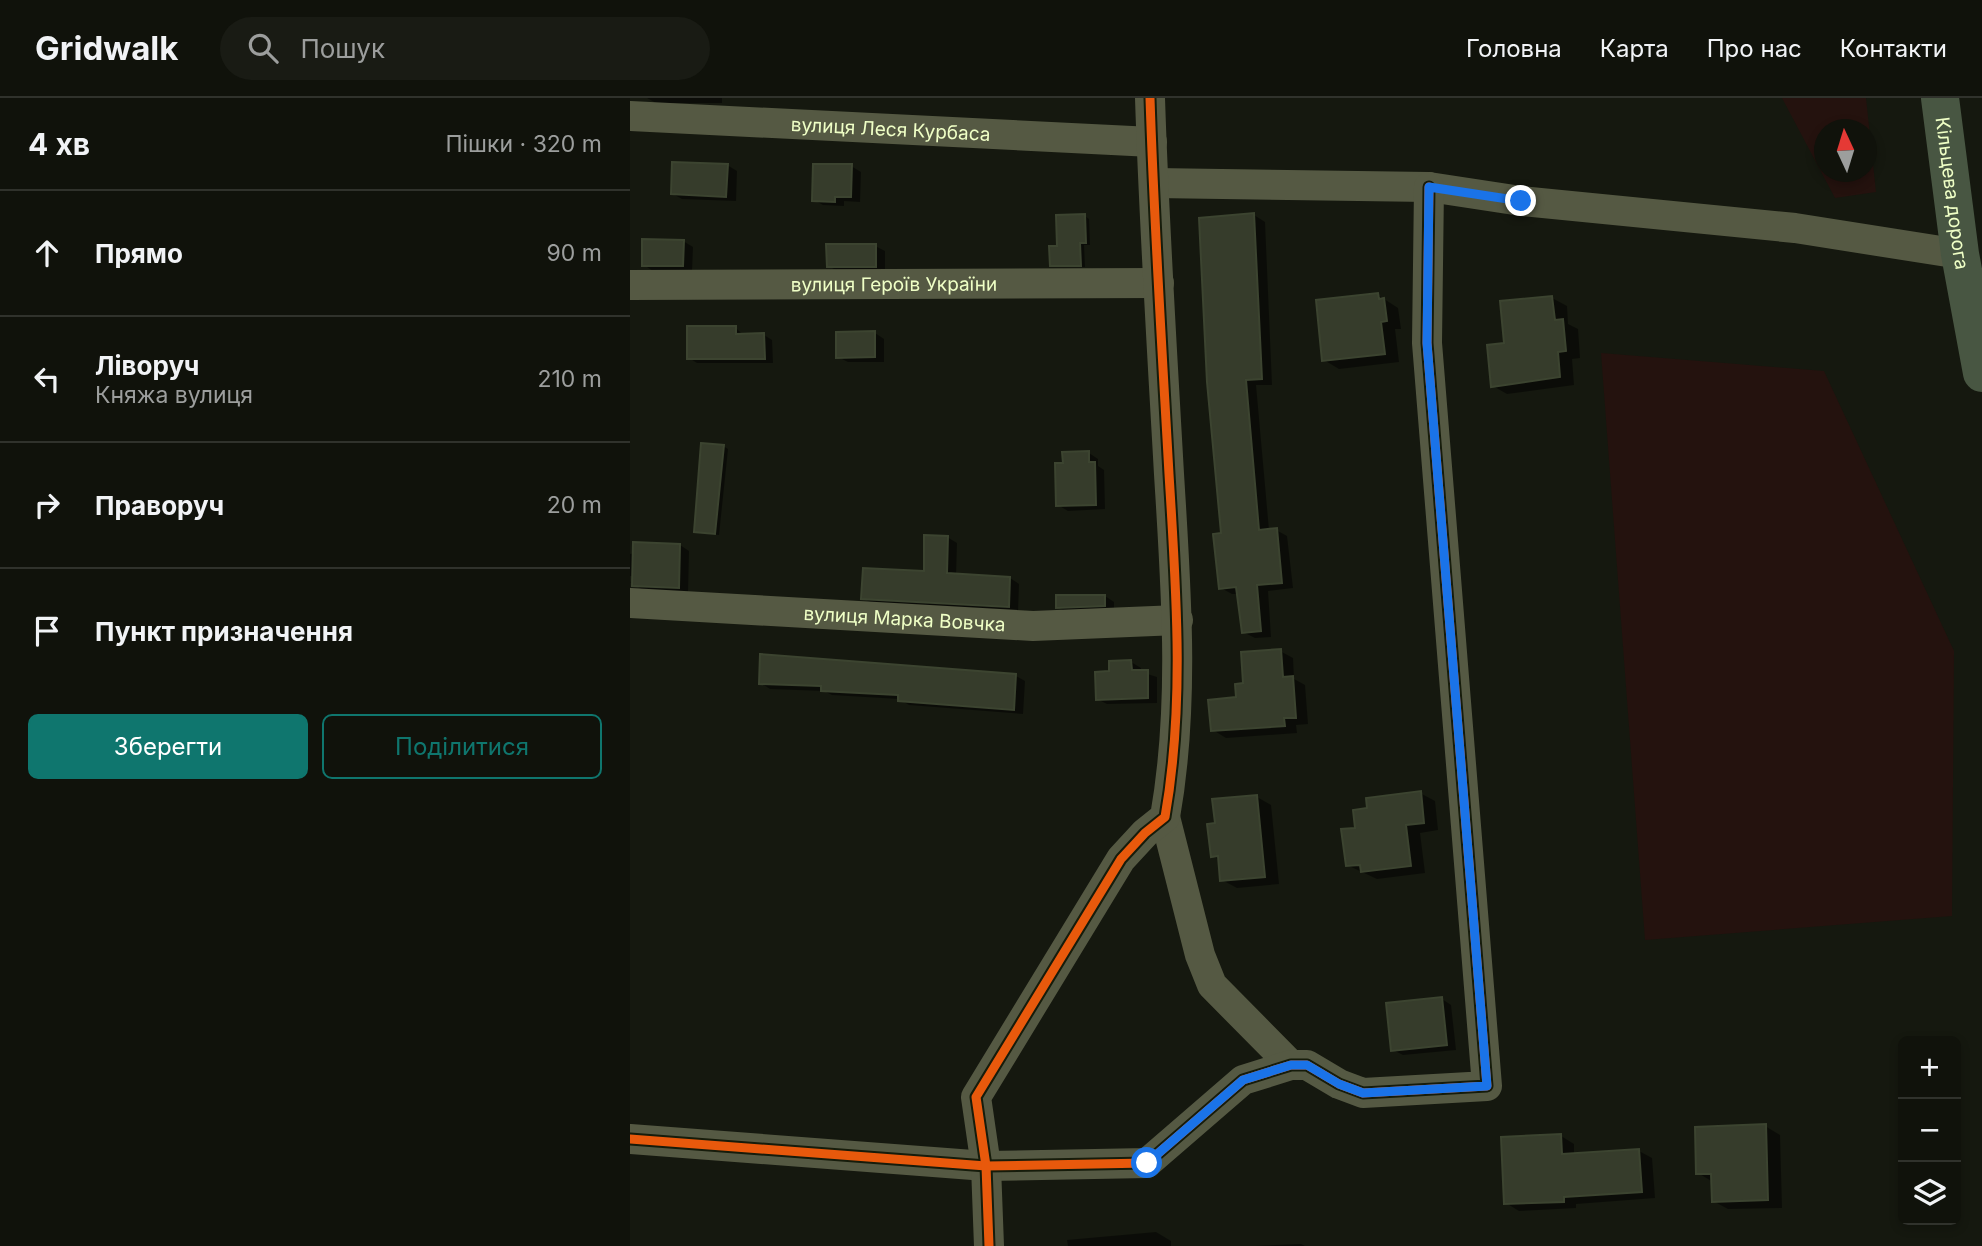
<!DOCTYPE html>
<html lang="uk">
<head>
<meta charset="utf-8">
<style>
  body { margin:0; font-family:Inter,sans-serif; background:#191b14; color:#f1f3f6 }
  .controls { position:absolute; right:21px; bottom:21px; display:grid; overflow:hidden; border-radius:10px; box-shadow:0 4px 10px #0003 }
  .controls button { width:63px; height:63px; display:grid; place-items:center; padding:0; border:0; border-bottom:2px solid #30322c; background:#10120b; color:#f1f3f6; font:35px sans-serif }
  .compass { position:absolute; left:1184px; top:21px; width:63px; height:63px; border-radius:50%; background:#10120b; box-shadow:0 4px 10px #0003; rotate:356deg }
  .stop { position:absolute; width:21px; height:21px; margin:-16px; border:5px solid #1a73e8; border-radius:50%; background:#fff }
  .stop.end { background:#1a73e8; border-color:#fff; box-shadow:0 2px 7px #0008 }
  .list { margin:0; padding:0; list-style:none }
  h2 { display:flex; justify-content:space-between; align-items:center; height:91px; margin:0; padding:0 28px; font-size:30px }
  h2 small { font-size:23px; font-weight:400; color:#9c9e9d }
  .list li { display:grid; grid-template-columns:46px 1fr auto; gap:21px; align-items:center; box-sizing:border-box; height:126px; padding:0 28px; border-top:2px solid #30322c }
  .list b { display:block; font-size:26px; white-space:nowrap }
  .list p { margin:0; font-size:23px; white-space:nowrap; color:#9c9e9d }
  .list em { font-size:23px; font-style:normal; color:#9c9e9d }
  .actions { display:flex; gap:14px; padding:21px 28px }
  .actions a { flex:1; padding:16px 0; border:2px solid #0f766e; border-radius:10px; text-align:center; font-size:24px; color:#0f766e }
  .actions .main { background:#0f766e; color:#fff }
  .icon { flex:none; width:38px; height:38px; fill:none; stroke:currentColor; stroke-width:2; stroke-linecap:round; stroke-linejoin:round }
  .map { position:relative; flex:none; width:1352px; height:1148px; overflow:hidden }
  header { display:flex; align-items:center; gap:42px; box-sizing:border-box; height:98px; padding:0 35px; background:#10120b; border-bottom:2px solid #30322c }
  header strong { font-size:33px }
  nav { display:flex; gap:38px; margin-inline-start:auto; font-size:24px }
  .search { width:490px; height:63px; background:#191b14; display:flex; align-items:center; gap:18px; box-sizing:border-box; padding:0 24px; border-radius:38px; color:#9c9e9d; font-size:26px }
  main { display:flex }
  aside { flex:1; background:#10120b }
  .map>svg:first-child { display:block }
  .green { fill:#24120e; fill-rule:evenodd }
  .shadow { fill:#0007 }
  .building { fill:#363c2b; stroke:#3c4430; stroke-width:2 }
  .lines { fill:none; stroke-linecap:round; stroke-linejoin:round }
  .minor { stroke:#555943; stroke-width:30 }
  .trunk { stroke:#485642; stroke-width:38 }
  .cycleway-casing { stroke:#161c0b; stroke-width:13 }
  .cycleway { stroke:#e8590c; stroke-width:9 }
  .route { stroke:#1a73e8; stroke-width:9 }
  .labels { text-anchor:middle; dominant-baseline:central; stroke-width:6; stroke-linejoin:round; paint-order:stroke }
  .street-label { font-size:19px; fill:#efffc6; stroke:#161c0b }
</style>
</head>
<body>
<header>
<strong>Gridwalk</strong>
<div class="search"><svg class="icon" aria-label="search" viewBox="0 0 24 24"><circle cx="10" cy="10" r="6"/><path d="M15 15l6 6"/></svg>Пошук</div>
<nav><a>Головна</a><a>Карта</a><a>Про нас</a><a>Контакти</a></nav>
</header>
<main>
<aside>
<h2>4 хв<small>Пішки · 320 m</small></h2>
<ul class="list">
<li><svg class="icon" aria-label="ahead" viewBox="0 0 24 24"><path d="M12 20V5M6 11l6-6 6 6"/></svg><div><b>Прямо</b></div><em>90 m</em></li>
<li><svg class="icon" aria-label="left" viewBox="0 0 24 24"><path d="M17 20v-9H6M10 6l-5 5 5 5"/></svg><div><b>Ліворуч</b><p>Княжа вулиця</p></div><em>210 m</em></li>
<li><svg class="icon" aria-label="right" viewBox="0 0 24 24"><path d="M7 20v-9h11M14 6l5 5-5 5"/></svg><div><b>Праворуч</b></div><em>20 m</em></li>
<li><svg class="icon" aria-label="arrive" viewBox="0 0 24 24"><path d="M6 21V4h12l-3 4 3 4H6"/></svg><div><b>Пункт призначення</b></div></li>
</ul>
<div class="actions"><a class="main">Зберегти</a><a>Поділитися</a></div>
</aside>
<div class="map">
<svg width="1352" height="1148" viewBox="0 0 1352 1148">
  <rect width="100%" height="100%" fill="#15180f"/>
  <g class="green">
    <path d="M 1152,0 L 1236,0 L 1246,94 L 1205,100 ZM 1195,32 L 1237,32 L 1237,74 L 1195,74 Z"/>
    <polygon points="971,255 1194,273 1324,553 1322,818 1015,842"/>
  </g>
  <g class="shadow">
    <polygon points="17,0 92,0 92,5 26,5"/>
    <polygon points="97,67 107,73 106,103 52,101 43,96"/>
    <polygon points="221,68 231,74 230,104 214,103 214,108 193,107 184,102"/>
    <polygon points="624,117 635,124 642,287 626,287 639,432 646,432 657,438 663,490 638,493 641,539 625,540 613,534 609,496 602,496 591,490"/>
    <polygon points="455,118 459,121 460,147 454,147 455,169 421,167 429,150"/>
    <polygon points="53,143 63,149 62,173 23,173 14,167"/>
    <polygon points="245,148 255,153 255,173 208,173 198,168"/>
    <polygon points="748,197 768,210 771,231 765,231 769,264 709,271 694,262"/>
    <polygon points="922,200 937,208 938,226 948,231 950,260 942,261 944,287 877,296 863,288 876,247"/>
    <polygon points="106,230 114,238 134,237 142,242 143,265 67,265 59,260"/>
    <polygon points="245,235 254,241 254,264 218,264 208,259"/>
    <polygon points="93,348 98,351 89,437 70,435 66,433"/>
    <polygon points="459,355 468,361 468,368 474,372 475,411 438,413 428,407 434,367"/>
    <polygon points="317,439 327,445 326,478 380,480 389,486 388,514 242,505 233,500 296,475"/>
    <polygon points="50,447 59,453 58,495 13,492 0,484 11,482 11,479 0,478 0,456"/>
    <polygon points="475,498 484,504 484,512 437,514 427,509"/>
    <polygon points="650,553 663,560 664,581 675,587 678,626 666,627 667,635 596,640 583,632 615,587"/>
    <polygon points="501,564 511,570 511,574 527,579 527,605 477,606 467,601 481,575"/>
    <polygon points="386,578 395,583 393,616 279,607 269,601 202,597 194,593 140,591 131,585"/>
    <polygon points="790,695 805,703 808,732 790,735 795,775 747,781 717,767 727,732"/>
    <polygon points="627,699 641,707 649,786 607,790 592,782 590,762 582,758 587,726"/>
    <polygon points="812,901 821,907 826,952 773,957 763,952"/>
    <polygon points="1135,1028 1150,1037 1152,1110 1098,1111 1083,1103 1083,1084 1068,1075"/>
    <polygon points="931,1038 944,1046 944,1057 1009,1053 1022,1060 1025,1100 946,1106 946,1110 889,1113 876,1105"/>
    <polygon points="526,1134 541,1143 541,1148 438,1148 437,1142"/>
    <polygon points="671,1146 675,1148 625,1148"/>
  </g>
  <g class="building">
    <polygon points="42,64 98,66 96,99 41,96"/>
    <polygon points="183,66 222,66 221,99 205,99 205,104 182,103"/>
    <polygon points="624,115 632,281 616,282 629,432 647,430 652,485 627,487 631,533 612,535 606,489 589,491 583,436 591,435 577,284 569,120"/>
    <polygon points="455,116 456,145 450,145 451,168 420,168 419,148 427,148 426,117"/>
    <polygon points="12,141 54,142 53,168 12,168"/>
    <polygon points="196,146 246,146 246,169 197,169"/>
    <polygon points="748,195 749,201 754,200 757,223 751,224 755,256 692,263 686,202"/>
    <polygon points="922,198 925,222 933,221 936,253 928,254 930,279 861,289 857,247 874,245 870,203"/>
    <polygon points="57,228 106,228 106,236 134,235 135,261 57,261"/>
    <polygon points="245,233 245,259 206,260 206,234"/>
    <polygon points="71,345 94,347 85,436 64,434"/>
    <polygon points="459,353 459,364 465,364 466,407 426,408 425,365 433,365 432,354"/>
    <polygon points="294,437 318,438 317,475 380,479 379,509 231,501 233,470 294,473"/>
    <polygon points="3,444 50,446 49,490 2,488"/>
    <polygon points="426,497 475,497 475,508 426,510"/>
    <polygon points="651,551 653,579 663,578 666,620 654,620 655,628 581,633 578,602 606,599 605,586 613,585 611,554"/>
    <polygon points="130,556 386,576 384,612 268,603 268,597 191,593 191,588 129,586"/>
    <polygon points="501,562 502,572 518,572 518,600 466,602 465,574 479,573 479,563"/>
    <polygon points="791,693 794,725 776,727 781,768 731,774 730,767 716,768 711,731 725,730 723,712 737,710 736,700"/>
    <polygon points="627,697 635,779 590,783 588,758 581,759 577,726 585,725 582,701"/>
    <polygon points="812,899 817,947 761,953 756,905"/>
    <polygon points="1136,1026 1138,1102 1082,1104 1081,1076 1066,1076 1065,1029"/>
    <polygon points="931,1036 932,1056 1009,1051 1012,1094 934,1099 934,1104 874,1106 871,1039"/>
  </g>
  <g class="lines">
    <g class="minor">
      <path id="s1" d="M 0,18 L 522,44"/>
      <polyline points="525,85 799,89 891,103 1165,130 1330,156"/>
      <path id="s2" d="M 0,187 L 529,185"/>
      <path id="s3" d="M 0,505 L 403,528 L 548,522"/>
      <polyline points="535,719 570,857 582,887 661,967"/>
      <polyline points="0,1041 356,1068 517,1065 613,982 661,967 677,967 709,986 733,995 857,988 797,245 799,89"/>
      <path d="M 359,1148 L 356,1068 L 346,999 L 491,761 L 515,735 L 535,719 C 555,606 546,490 539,376 C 532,251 524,125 520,0"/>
    </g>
    <path class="trunk" id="s4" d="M 1310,0 L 1330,156 L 1352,275"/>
    <defs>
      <g id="cycleway">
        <polyline points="0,1041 356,1068 517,1065 613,982 661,967 677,967 709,986 733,995 857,988 797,245 799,89"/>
        <path d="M 359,1148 L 356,1068 L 346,999 L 491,761 L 515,735 L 535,719 C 555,606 546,490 539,376 C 532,251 524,125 520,0"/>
      </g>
    </defs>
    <use href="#cycleway" class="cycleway-casing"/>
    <use href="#cycleway" class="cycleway"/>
  </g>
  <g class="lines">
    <polyline class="route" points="517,1065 613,982 661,967 677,967 709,986 733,995 857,988 797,245 799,89 891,103"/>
  </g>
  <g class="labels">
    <g class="street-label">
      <text stroke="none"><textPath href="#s1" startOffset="261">вулиця Леся Курбаса</textPath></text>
      <text stroke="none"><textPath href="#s4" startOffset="96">Кільцева дорога</textPath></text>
      <text stroke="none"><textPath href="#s2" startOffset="264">вулиця Героїв України</textPath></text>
      <text stroke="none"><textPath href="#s3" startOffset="275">вулиця Марка Вовчка</textPath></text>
    </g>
  </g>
</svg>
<div class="controls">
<button>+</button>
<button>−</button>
<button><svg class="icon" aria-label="layers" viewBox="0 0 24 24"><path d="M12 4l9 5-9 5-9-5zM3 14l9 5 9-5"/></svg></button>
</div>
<svg class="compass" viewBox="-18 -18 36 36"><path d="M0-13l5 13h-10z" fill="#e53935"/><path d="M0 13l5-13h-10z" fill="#9c9e9d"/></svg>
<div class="stop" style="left:517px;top:1065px"></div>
<div class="stop end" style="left:891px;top:103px"></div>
</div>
</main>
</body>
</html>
